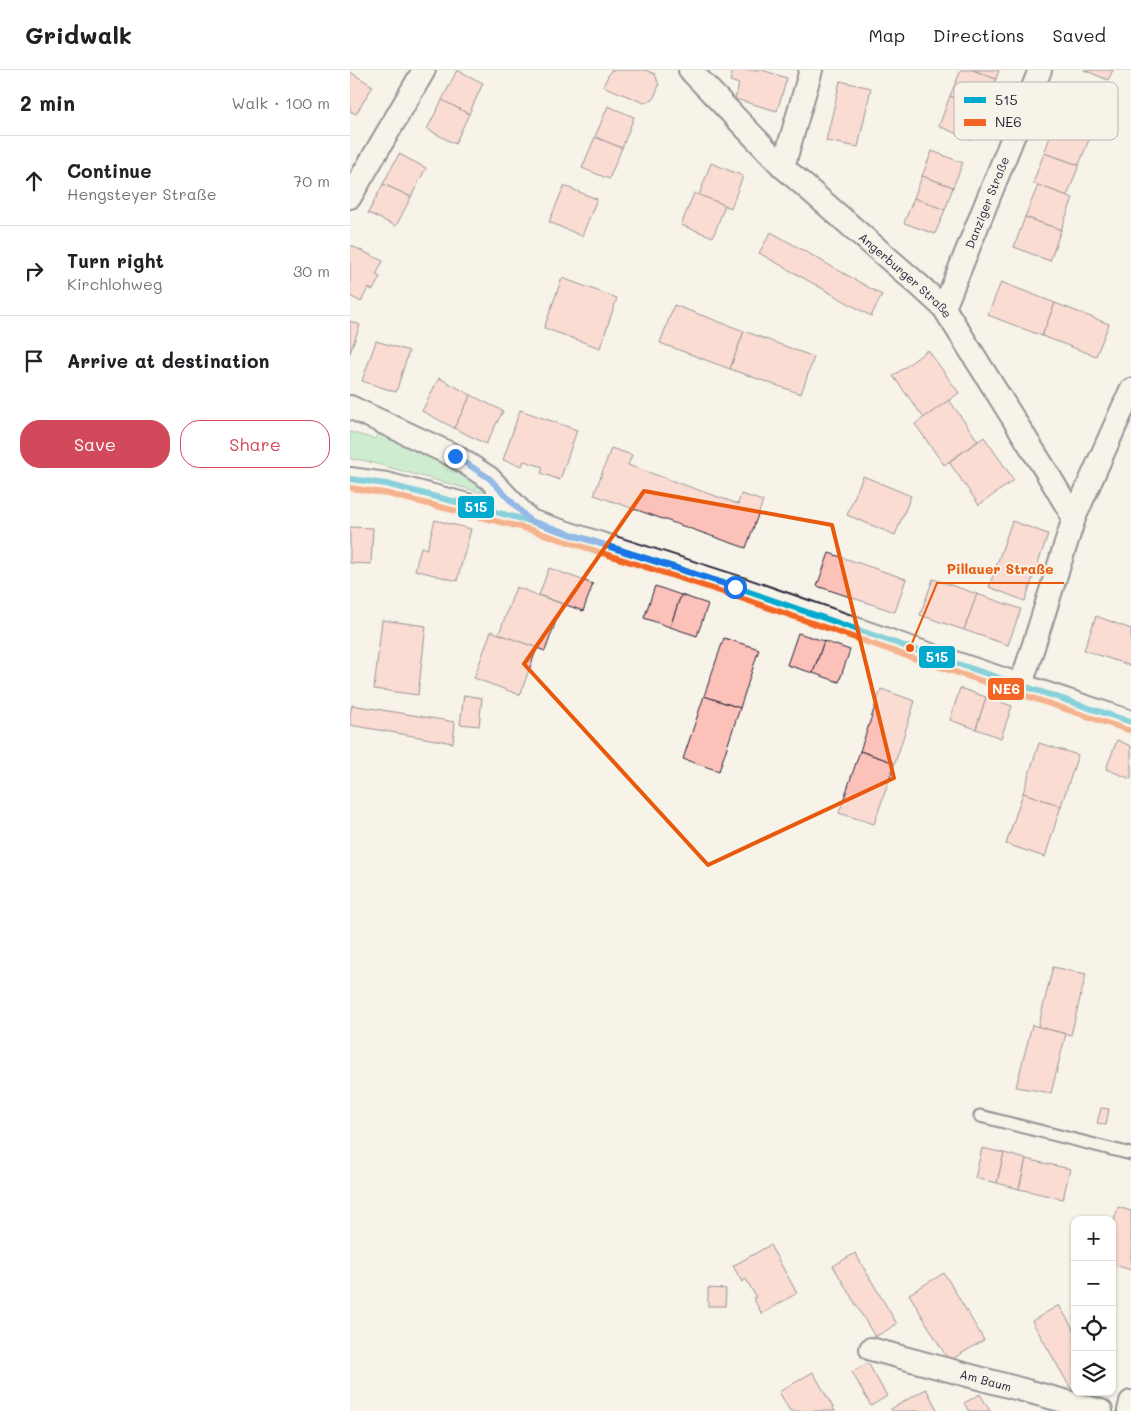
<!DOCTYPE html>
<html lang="en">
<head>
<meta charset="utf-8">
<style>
  body { margin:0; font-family:Mali,sans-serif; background:#f6f6f6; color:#202124 }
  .controls { position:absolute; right:15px; bottom:15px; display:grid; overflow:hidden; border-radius:10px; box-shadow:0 1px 4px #0004 }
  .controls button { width:45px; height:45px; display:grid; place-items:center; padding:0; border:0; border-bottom:1px solid #e0e0e0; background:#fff; color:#202124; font:25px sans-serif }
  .stop { position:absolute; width:15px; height:15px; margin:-11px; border:4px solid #1a73e8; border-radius:50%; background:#fff }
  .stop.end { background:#1a73e8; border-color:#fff; box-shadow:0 1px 5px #0008 }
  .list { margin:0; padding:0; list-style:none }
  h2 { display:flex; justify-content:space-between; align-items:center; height:65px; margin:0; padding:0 20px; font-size:21px }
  h2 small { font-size:16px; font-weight:400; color:#757577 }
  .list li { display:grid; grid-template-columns:32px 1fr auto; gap:15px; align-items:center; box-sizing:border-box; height:90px; padding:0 20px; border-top:1px solid #e0e0e0 }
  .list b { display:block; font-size:19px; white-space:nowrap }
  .list p { margin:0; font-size:16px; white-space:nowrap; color:#757577 }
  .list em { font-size:16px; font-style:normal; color:#757577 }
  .actions { display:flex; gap:10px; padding:15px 20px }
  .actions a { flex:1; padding:11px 0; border:1px solid #d1495b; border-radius:20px; text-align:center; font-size:18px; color:#d1495b }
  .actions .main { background:#d1495b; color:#fff }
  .icon { flex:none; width:28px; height:28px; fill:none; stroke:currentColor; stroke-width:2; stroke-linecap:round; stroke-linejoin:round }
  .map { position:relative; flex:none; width:781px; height:1341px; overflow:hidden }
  header { display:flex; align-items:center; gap:30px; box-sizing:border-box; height:70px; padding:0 25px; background:#fff; border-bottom:1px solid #e0e0e0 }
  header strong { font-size:24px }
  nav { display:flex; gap:28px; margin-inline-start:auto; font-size:18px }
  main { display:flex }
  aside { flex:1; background:#fff }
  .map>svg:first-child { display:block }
  .green { fill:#9ce5b4; stroke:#5f8478 }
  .building { fill:#fcc1b8; stroke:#22223b }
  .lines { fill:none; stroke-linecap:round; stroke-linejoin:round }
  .service-casing { stroke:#22223b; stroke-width:15 }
  .minor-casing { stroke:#22223b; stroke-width:26 }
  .service { stroke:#f7f3e8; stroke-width:11 }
  .minor { stroke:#f7f3e8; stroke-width:22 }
  .bus-1-casing { stroke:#f7f3e8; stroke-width:10 }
  .bus-2-casing { stroke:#f7f3e8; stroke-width:10 }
  .bus-1 { stroke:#00a9ce; stroke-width:6 }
  .bus-2 { stroke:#f26522; stroke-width:6 }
  .route { stroke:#1a73e8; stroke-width:6 }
  .marked { fill:none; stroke:#e8590c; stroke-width:4; stroke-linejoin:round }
  .labels { text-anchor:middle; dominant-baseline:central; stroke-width:4; stroke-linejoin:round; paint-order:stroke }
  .street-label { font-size:12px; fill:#22223b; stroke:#f7f3e8 }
  .key { fill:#f7f3e8; stroke:#b7b4b4; stroke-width:1 }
  .key-label { font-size:14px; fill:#22223b }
  .leader { fill:none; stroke:#e8590c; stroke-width:2 }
  .callout-dot { fill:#e8590c; stroke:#f7f3e8; stroke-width:2 }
  .callout-label { font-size:14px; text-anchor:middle; font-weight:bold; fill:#e8590c; stroke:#f7f3e8; stroke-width:4; stroke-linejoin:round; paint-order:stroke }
  .line-badge { stroke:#f7f3e8; stroke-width:2 }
  .badge-label { font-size:14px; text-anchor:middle; font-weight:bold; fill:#fff }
</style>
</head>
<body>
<header>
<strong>Gridwalk</strong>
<nav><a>Map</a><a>Directions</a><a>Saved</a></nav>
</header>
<main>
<aside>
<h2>2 min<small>Walk · 100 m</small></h2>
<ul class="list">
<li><svg class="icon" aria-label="ahead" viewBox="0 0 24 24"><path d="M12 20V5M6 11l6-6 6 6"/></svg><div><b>Continue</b><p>Hengsteyer Straße</p></div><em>70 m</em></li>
<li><svg class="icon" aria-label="right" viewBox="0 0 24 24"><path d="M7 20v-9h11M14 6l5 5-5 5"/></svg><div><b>Turn right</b><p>Kirchlohweg</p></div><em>30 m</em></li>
<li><svg class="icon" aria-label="arrive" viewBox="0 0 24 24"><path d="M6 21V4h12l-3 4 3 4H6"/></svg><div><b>Arrive at destination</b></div></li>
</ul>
<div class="actions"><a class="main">Save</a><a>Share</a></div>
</aside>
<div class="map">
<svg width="781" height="1341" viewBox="0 0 781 1341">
  <rect width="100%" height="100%" fill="#f7f3e8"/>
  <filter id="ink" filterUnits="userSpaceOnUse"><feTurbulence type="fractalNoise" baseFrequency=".02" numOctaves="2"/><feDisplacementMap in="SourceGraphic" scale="10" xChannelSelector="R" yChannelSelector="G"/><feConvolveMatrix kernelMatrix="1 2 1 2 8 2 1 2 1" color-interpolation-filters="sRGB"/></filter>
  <g filter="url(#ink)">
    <polygon class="green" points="31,361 94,390 144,426 12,390 0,389 0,362 25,369"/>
    <g class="building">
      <polygon points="107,0 133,13 119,44 92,30"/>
      <polygon points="261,0 295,0 305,4 309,15 303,30 294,33 253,16"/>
      <polygon points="383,0 412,0 437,8 427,41 385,29 389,14 380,11"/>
      <polygon points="611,0 623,0 646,9 633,39 600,26"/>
      <polygon points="623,0 649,0 646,9"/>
      <polygon points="734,0 763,0 758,10"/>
      <polygon points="0,2 23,16 6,44 0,41"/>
      <polygon points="490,11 521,18 508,77 476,71"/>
      <polygon points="600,26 633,39 621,70 589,56"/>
      <polygon points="92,30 119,44 105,74 77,59"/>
      <polygon points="258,36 284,47 272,78 245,67"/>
      <polygon points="705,54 740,67 729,95 694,83"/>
      <polygon points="245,67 272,78 259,109 232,98"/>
      <polygon points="582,81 613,93 603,117 572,106"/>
      <polygon points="694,83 729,95 717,126 683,113"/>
      <polygon points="49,84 76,98 61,127 33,114"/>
      <polygon points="361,93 393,106 381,138 349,125"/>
      <polygon points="572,106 603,117 595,140 564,128"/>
      <polygon points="33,114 61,127 46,156 18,143"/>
      <polygon points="688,115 723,128 711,160 675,147"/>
      <polygon points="214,116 247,129 232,166 199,152"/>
      <polygon points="344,123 375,135 363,167 331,155"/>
      <polygon points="564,128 595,140 585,164 554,153"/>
      <polygon points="675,147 711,160 700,191 664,177"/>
      <polygon points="421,162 532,225 521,246 409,183"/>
      <polygon points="0,175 33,191 26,205 30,207 23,220 18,218 11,232 0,226"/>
      <polygon points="212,208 267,228 250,278 194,258"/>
      <polygon points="651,212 705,233 692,266 638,245"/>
      <polygon points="705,233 759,254 746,286 692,266"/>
      <polygon points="324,235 394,261 380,299 310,273"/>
      <polygon points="0,251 10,255 0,283"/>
      <polygon points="394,261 464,287 451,324 380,299"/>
      <polygon points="26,271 59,281 46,322 12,311"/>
      <polygon points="578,280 609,323 574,348 543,306"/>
      <polygon points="89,308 121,325 104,358 72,341"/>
      <polygon points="121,325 153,341 136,374 104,358"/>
      <polygon points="599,330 628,371 594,395 565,354"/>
      <polygon points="170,340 227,360 210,410 191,403 193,397 174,391 172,396 153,390"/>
      <polygon points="634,367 664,410 629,435 599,392"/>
      <polygon points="261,378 282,385 278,395 388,434 391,424 413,431 396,478 244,425"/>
      <polygon points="513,406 561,426 545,465 497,445"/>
      <polygon points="85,450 121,459 107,511 65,500 71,477 77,479"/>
      <polygon points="662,451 698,464 675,531 639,517"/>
      <polygon points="0,457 23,458 21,494 0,493"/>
      <polygon points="479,483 556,509 545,542 467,516"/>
      <polygon points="199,498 243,514 233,541 189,525"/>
      <polygon points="583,509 627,524 614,560 570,545"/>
      <polygon points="305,516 331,525 320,557 294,548"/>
      <polygon points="166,517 212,534 195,581 149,564"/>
      <polygon points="627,524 671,539 658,575 614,560"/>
      <polygon points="331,525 358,534 347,566 320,557"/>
      <polygon points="746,546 781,559 781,596 734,580"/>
      <polygon points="32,550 76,556 68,625 24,619"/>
      <polygon points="141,561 187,578 170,625 124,608"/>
      <polygon points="448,563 474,571 463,603 437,595"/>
      <polygon points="374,568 409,579 390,638 354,626"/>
      <polygon points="474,571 500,580 489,612 463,603"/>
      <polygon points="610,618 636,627 626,659 600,650"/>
      <polygon points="531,619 565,631 545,693 510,681"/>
      <polygon points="114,625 132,628 129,656 110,654"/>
      <polygon points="354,626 390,638 369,701 333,689"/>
      <polygon points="636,627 662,636 651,668 626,659"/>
      <polygon points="2,635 105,652 103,673 0,655 0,644"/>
      <polygon points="767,670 781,676 781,709 756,699"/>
      <polygon points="689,673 728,685 711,736 673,723"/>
      <polygon points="510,681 545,693 524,754 489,743"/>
      <polygon points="673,723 711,736 695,787 656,774"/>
      <polygon points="703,897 736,904 721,965 688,957"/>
      <polygon points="682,955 716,964 701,1023 666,1017"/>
      <polygon points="751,1038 759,1039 756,1055 747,1053"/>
      <polygon points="632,1078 654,1083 647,1113 625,1108"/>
      <polygon points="654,1083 676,1089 669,1119 647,1113"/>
      <polygon points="676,1089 720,1099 713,1129 669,1119"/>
      <polygon points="768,1137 781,1141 781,1200 762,1194 762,1158"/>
      <polygon points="420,1175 447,1223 412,1244 403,1228 406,1227 396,1209 392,1212 383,1196"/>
      <polygon points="505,1183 547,1254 525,1267 483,1196"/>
      <polygon points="594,1203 634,1270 599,1291 559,1224"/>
      <polygon points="358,1218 376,1219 375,1236 358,1236"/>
      <polygon points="709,1235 725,1262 725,1317 721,1319 682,1251"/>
      <polygon points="518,1293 537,1326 521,1336 502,1302"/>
      <polygon points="463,1302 485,1341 440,1341 429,1322"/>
      <polygon points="576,1319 588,1341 542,1341 541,1339"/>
      <polygon points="630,1324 640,1341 619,1341 614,1333"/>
    </g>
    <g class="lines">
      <defs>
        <polyline id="service" points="630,1046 781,1084"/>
        <g id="minor">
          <path id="s1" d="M 340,0 L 433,97 L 570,216 L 594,238 L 696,401 L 724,448"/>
          <polyline points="433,97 461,0"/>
          <polyline points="0,127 74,0"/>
          <path id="s2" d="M 594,238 L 690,0"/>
          <polyline points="0,337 105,386 139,408 180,451"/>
          <polyline points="0,409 36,414 180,451 385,517 560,578 781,652"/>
          <polyline points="671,615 724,448 781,320"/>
          <path id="s3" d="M 521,1279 L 751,1341"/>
          <polyline points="779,1341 781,1332"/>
        </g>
      </defs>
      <use href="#service" class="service-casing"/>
      <use href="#minor" class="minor-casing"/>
      <use href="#service" class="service"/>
      <use href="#minor" class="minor"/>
      <defs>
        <polyline id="bus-1" points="0,409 36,414 180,451 385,517 560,578 781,652"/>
        <polyline id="bus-2" points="0,418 34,423 178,459 382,525 557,586 778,660"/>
      </defs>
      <use href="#bus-1" class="bus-1-casing"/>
      <use href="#bus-2" class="bus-2-casing"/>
      <use href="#bus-1" class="bus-1"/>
      <use href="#bus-2" class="bus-2"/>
    </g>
  </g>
  <g class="lines" filter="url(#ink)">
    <polyline class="route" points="105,386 139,408 180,451 385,517"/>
  </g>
  <path d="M0 0H781V1341H0ZM 294,421 L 482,455 L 544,708 L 358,795 L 174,594 Z" fill="#f7f3e8" fill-opacity=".55" fill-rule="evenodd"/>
  <path class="marked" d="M 294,421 L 482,455 L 544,708 L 358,795 L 174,594 Z"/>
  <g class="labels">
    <g class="street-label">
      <text stroke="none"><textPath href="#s2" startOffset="114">Danziger Straße</textPath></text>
      <text stroke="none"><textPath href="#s1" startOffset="298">Angerburger Straße</textPath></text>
      <text stroke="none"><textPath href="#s3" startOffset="119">Am Baum</textPath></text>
    </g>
  </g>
  <rect x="604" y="12" width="164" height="58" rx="8" class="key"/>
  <rect x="614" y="27" width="22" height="6" fill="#00a9ce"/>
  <rect x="614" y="49" width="22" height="7" fill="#f26522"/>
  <g class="key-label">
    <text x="645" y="35">515</text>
    <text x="645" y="57">NE6</text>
  </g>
  <path class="leader" d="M560 578L587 513H714"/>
  <circle class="callout-dot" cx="560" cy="578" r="5"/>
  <g class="callout-label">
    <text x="650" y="504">Pillauer Straße</text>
  </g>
  <g class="line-badge">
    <rect x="107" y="425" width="38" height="24" rx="5" fill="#00a9ce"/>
    <rect x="568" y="575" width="38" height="24" rx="5" fill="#00a9ce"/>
    <rect x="637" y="607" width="38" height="24" rx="5" fill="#f26522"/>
  </g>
  <g class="badge-label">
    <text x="126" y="442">515</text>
    <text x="587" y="592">515</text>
    <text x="656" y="624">NE6</text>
  </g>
</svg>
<div class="controls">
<button>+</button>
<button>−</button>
<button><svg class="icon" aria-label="locate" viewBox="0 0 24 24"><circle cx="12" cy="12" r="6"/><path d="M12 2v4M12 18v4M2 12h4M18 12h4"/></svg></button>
<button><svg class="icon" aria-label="layers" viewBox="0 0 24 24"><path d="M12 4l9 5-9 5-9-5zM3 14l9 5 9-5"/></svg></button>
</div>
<div class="stop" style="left:385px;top:517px"></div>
<div class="stop end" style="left:105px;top:386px"></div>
</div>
</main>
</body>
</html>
